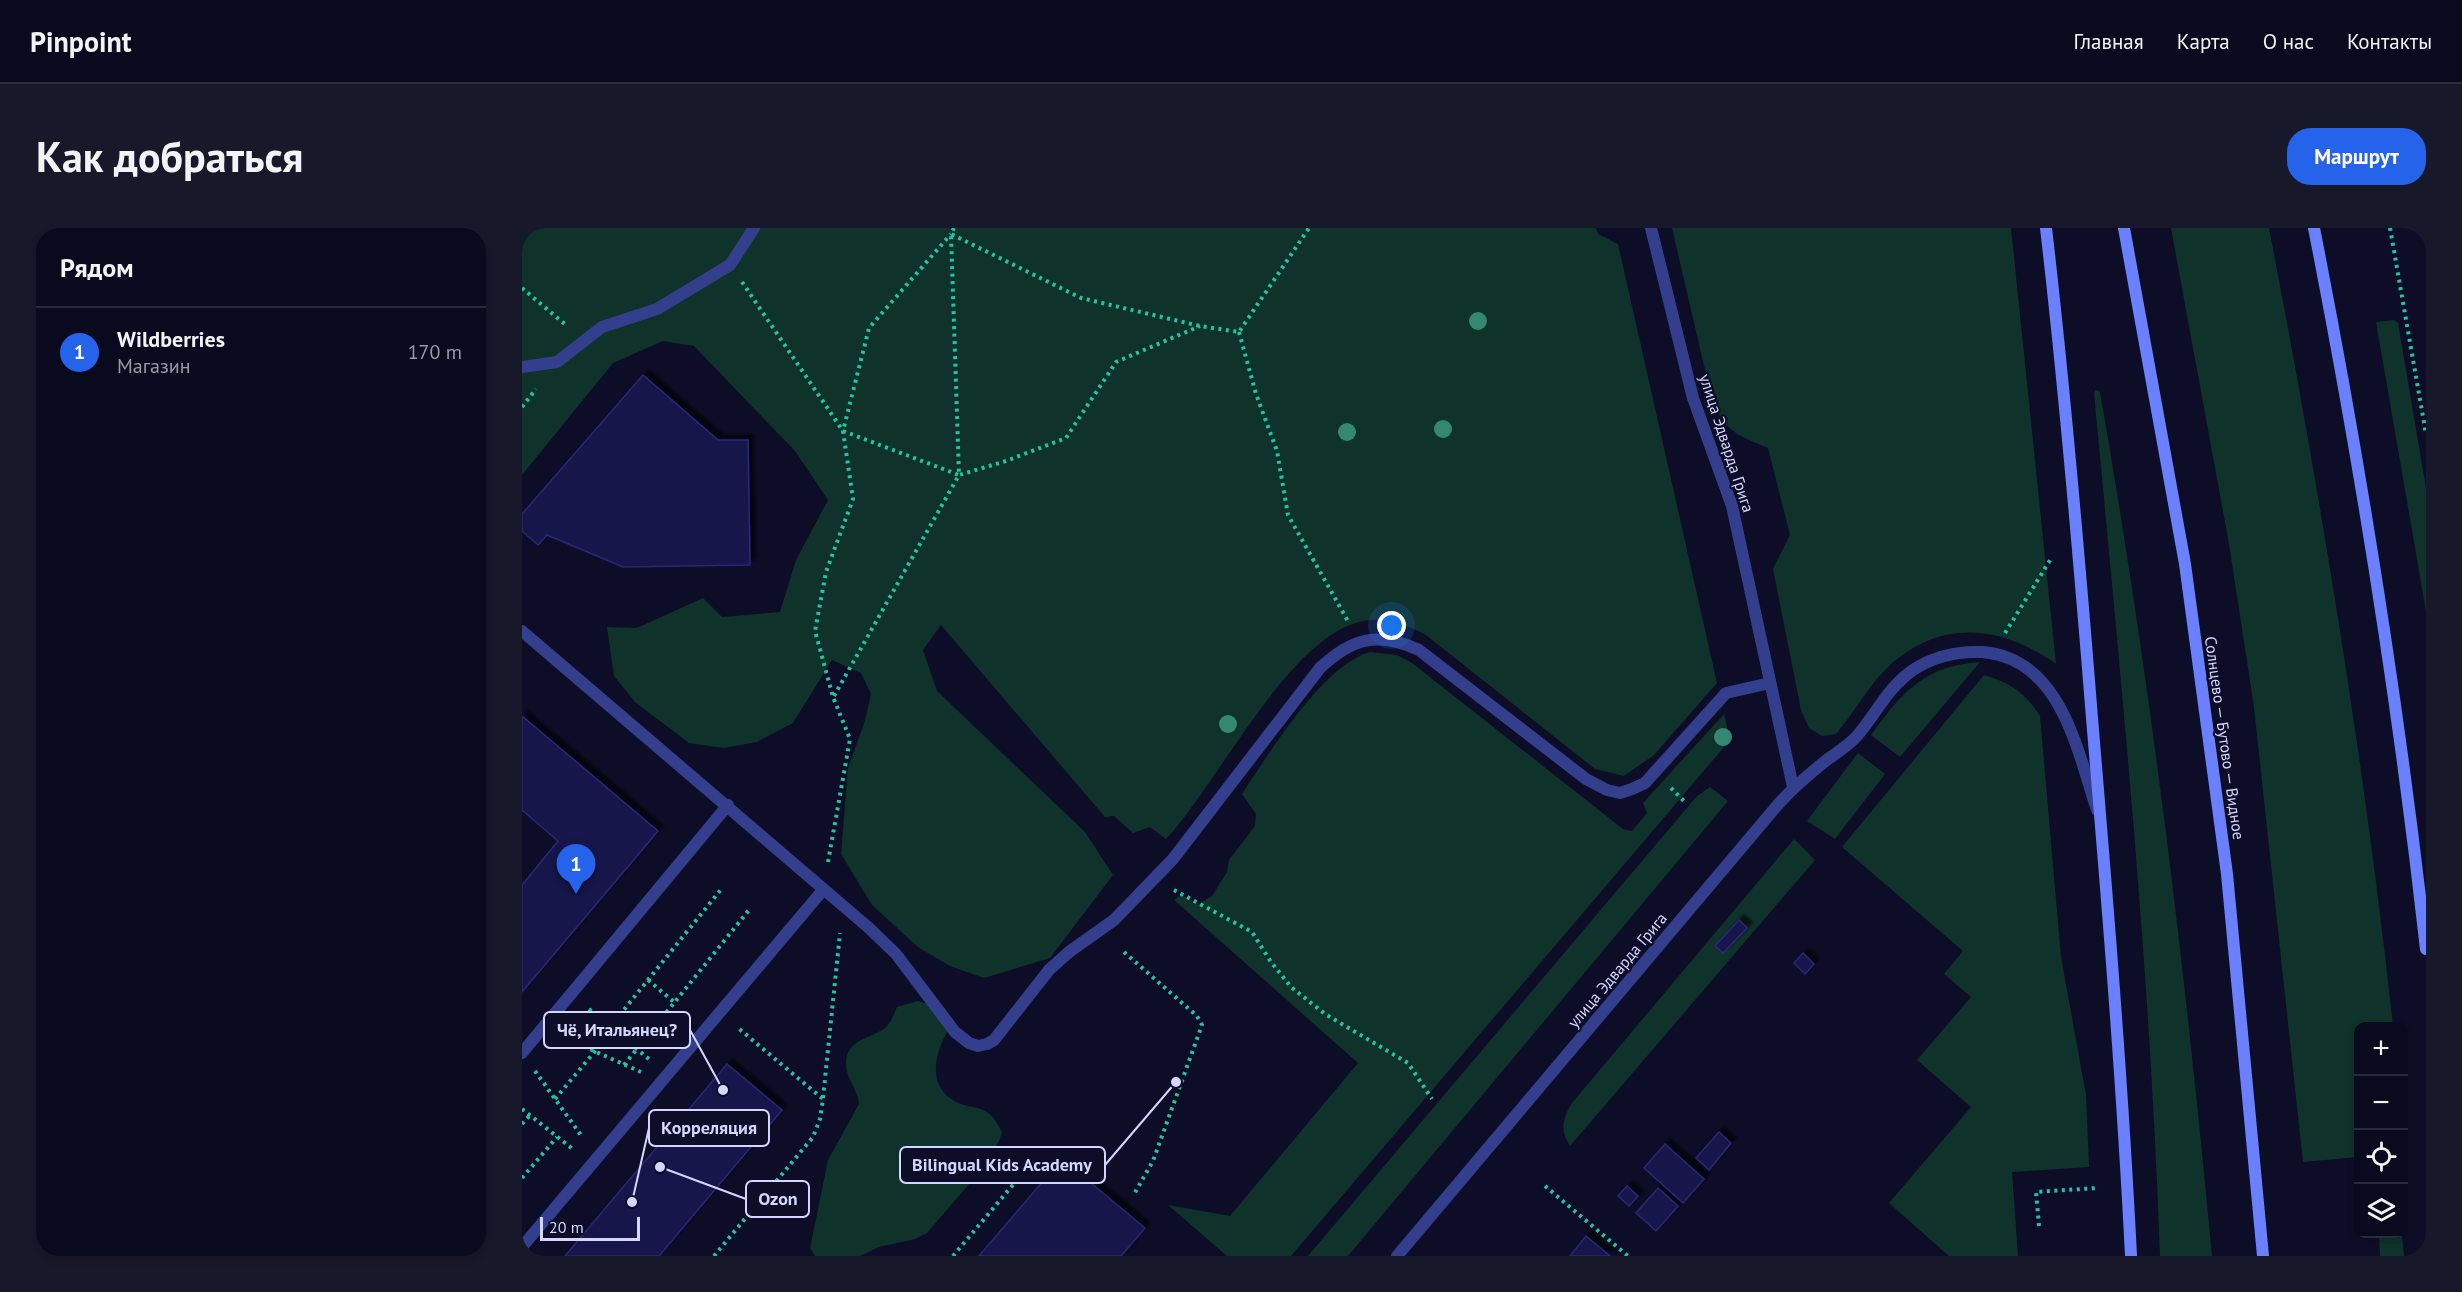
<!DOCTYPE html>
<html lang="ru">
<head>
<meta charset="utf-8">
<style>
  body { margin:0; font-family:"PT Sans",sans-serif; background:#18182b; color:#f1f3f6 }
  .controls { position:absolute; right:18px; bottom:18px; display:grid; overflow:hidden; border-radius:12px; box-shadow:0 3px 9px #0003 }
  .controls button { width:54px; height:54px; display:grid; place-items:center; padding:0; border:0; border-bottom:2px solid #2a2b3c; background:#0a0a1e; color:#f1f3f6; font:30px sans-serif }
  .scale { position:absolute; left:18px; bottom:15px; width:100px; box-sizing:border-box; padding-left:6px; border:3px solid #d4d6ff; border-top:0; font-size:16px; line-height:21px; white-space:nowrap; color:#d4d6ff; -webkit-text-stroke:4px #0d0d28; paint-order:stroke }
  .you { position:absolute; left:870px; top:398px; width:21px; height:21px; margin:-15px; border:4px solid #fff; border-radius:50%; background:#1a73e8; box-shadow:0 0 0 9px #1a73e833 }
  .badge { display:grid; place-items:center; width:39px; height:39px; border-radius:50%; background:#2563eb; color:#fff; font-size:20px; font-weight:700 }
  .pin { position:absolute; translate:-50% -50px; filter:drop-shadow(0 2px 3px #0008) }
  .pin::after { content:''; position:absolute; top:32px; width:21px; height:18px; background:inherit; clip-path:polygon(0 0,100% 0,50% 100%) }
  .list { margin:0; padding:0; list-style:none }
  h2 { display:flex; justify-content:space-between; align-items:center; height:78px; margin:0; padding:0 24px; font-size:26px }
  h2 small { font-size:20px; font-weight:400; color:#999aa4 }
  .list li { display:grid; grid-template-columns:39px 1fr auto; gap:18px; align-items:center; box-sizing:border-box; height:90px; padding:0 24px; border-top:2px solid #2a2b3c }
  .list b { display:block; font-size:22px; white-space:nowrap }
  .list p { margin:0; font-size:20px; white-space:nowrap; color:#999aa4 }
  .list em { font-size:20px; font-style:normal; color:#999aa4 }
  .icon { flex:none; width:33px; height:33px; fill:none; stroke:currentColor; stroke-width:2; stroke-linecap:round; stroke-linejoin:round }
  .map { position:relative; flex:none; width:1904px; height:1028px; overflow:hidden; border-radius:24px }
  header { display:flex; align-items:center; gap:36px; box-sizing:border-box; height:84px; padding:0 30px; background:#0a0a1e; border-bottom:2px solid #2a2b3c }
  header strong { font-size:28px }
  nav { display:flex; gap:33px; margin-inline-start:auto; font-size:21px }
  .intro { display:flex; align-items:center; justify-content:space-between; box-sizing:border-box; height:144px; padding:0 36px }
  h1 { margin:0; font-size:42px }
  .button { padding:15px 27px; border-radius:24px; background:#2563eb; color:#fff; font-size:21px; font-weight:700 }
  main { display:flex; gap:36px; padding:0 36px }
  aside { flex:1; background:#0a0a1e; border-radius:24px; box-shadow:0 3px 9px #0003 }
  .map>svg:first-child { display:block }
  .green { fill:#0f332b }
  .building { fill:#19174b; stroke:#292779; stroke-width:1.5; filter:url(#shadow) }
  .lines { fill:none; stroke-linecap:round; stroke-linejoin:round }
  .path { stroke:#23c49f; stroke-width:4; stroke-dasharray:3 4.5; stroke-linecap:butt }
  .service { stroke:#333f8c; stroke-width:12 }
  .pedestrian { stroke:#333f8c; stroke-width:12 }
  .minor { stroke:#333f8c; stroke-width:12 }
  .tertiary { stroke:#333f8c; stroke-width:12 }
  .secondary { stroke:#6b80ff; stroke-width:12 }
  .tree { fill:#348871 }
  .labels { text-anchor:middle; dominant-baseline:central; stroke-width:4.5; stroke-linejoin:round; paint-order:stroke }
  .street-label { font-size:16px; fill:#d4d6ff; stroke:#0d0d28 }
  .leader { fill:none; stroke:#d4d6ff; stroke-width:2 }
  .callout-dot { fill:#d4d6ff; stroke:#0d0d28; stroke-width:2 }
  .callout { fill:#0d0d28; stroke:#d4d6ff; stroke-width:2 }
  .callout-label { font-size:18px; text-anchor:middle; font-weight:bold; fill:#d4d6ff }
</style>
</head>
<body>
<header>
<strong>Pinpoint</strong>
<nav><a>Главная</a><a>Карта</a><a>О нас</a><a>Контакты</a></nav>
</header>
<div class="intro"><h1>Как добраться</h1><a class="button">Маршрут</a></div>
<main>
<aside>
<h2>Рядом<small></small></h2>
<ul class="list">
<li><span class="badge">1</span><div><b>Wildberries</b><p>Магазин</p></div><em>170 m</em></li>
</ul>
</aside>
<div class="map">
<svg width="1904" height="1028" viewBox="0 0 1904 1028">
  <defs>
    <filter id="shadow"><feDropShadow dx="5.5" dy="-5.5" stdDeviation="1.5" flood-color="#0009"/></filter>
  </defs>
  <rect width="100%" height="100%" fill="#0d0d28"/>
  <g class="green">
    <path d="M 0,0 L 1074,0 L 1076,6 L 1096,16 L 1195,455 L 1132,527 L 1102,548 L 1073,541 L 904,407 C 885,396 859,388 837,394 C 765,412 695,557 644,611 L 628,599 L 611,605 L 592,588 L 583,589 L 419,397 L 401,422 L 415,463 L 563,604 L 591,647 L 528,730 L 462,750 L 428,738 L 396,719 L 350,677 L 319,626 L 326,540 L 343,493 L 349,466 L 339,445 L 310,432 L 271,495 L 235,514 L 202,520 L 167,515 L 113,474 L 92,448 L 85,399 L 115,400 L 181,370 L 200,389 L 258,384 L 274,332 L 306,272 L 273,223 L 172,118 L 141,113 L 91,135 L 0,247 Z"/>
    <path d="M 1150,0 L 1489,0 L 1534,436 C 1477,396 1415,390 1362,443 C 1344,462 1331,486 1314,506 L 1300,508 L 1287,500 L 1279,482 L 1251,341 L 1268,307 L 1246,220 C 1216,207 1204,205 1190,172 Z"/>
    <path d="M 1649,0 L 1747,0 C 1798,265 1842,530 1871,798 L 1836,798 L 1836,929 L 1781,934 L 1732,479 L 1707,316 Z"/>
    <polygon points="1872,92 1876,95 1904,260 1904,383 1854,94"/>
    <path d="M 1574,162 L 1578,164 C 1628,450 1663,738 1690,1028 L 1638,1028 C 1628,739 1599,452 1572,165 Z"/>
    <path d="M 848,424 L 875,427 L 890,435 L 1101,601 L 1110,603 L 1125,585 L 1121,575 L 1202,486 L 1208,512 L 769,1028 L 705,1028 L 646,977 L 708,988 L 836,835 L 652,672 L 659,667 L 677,676 L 690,668 L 705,644 L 707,632 L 733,598 L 734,586 L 720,566 C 748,524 800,438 848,424 Z"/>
    <path d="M 1458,434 L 1378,529 L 1349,507 C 1380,464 1402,438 1458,434 Z"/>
    <path d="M 1462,447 C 1487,454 1504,465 1518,488 L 1539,729 L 1564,867 L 1567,939 L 1490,944 L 1496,1028 L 1427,1028 L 1367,975 L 1449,879 L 1395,832 L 1449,769 L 1422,746 L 1441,723 L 1320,619 Z"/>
    <polygon points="1336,525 1363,546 1313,611 1285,593"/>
    <polygon points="1188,559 1206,573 826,1028 786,1028 1175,568"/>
    <path d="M 1272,611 L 1293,632 L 1048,918 C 1038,903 1040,891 1050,875 Z"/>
    <path d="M 396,773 L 412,778 L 429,798 C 416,817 403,852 428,870 C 450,886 464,870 480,904 L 477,913 L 454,948 L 405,1005 L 393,1011 L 357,1019 L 338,1028 L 293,1028 L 288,1020 L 306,932 L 337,876 C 336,861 324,851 324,836 C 324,811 348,811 363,800 C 369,795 372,786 375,779 Z"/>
    <polygon points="1857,1006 1880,1006 1882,1028 1858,1028"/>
  </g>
  <g class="building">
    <polygon points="121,147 196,212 226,212 228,337 101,339 25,307 16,317 0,303 0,286"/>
    <polygon points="0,488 136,603 0,764 0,657 36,613 0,582"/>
    <polygon points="1217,692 1225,700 1201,725 1193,718"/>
    <polygon points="1281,725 1292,736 1283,746 1272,735"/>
    <polygon points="205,836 260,882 137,1028 43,1028"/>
    <polygon points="1197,904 1209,915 1187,942 1174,930"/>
    <polygon points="1143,916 1182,951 1161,975 1122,940"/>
    <polygon points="540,931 623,1000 599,1028 457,1028"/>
    <polygon points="1105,958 1116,968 1107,978 1096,968"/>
    <polygon points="1136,960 1156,978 1134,1003 1114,985"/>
    <polygon points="1064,1008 1088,1028 1048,1028"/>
  </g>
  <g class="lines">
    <g class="path">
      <polyline points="432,0 429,6 559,70 678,98 717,104 787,0"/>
      <polyline points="1868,0 1904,206"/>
      <polyline points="220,54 321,203 437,247 429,6"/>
      <polyline points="0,60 45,98"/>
      <polyline points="717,104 734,166 755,223 766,287 827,395"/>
      <polyline points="0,179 14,161"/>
      <polyline points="1483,405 1530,329"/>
      <polyline points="312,468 437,247 484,233 544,210 594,134 678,98"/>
      <polyline points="1149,560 1163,574"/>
      <polyline points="306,634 328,511 311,469 293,403 304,344 331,271 321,203 347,100 429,6"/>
      <polyline points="652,662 730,704 749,734 769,759 803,786 886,835 910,871"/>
      <polyline points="602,724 675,788 680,797 631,933 611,968"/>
      <polyline points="126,752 152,774"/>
      <polyline points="67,781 128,832"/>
      <polyline points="88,799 201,659"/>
      <polyline points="41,809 119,844"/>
      <polyline points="102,837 227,682"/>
      <polyline points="13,843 61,910"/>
      <polyline points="301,870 318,705"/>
      <polyline points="33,871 74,822"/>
      <polyline points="0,881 52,922"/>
      <polyline points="0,896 8,887"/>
      <polyline points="0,950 35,909"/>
      <polyline points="1023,958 1106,1028"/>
      <polyline points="1517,998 1514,964 1575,960"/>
      <polyline points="192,1028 291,909 298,891 301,871 216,800"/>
      <polyline points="431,1028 506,939"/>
    </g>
    <g class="service">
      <polyline points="0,825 206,577"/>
      <polyline points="0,1019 301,662"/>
    </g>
    <polyline class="pedestrian" points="0,139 35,134 80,99 135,81 208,37 232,0"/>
    <path class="minor" d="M 0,403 L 347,700 L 374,726 L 433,804 L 447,815 L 456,818 L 465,816 L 472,812 L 527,742 L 547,724 L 592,692 L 651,631 L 798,440 C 830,410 856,403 897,422 L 1064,551 L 1085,562 L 1098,565 L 1110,561 L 1123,555 L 1204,465 L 1248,455"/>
    <g class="tertiary">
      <polyline points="1129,0 1171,170 1210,278 1271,559"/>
      <path d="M 875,1028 L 1253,580 C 1269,561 1287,546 1306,531 C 1316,524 1327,517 1335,508 C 1354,486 1366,459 1391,442 C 1412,428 1435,423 1460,424 C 1539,430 1555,522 1575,582"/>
    </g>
    <g class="secondary">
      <path d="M 1524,0 C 1543,163 1557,327 1570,490 C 1585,669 1600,848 1609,1028"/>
      <polyline points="1602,0 1663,336 1705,646 1741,1028"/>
      <path d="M 1792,0 C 1839,239 1877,479 1904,721"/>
    </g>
  </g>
  <g class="tree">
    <circle cx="956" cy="93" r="9"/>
    <circle cx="921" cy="201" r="9"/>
    <circle cx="825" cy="204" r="9"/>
    <circle cx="706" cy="496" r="9"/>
    <circle cx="1201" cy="509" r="9"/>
  </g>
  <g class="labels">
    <g class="street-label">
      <text transform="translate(1205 215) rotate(72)">улица Эдварда Грига</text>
      <text transform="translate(1703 510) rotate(82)">Солнцево — Бутово — Видное</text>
      <text transform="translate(1095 742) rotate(-50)">улица Эдварда Грига</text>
    </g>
  </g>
  <path class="leader" d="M201 862L168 802M110 974L127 900M654 854L583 937M138 939L224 971"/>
  <g class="callout-dot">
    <circle cx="201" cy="862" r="6"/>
    <circle cx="110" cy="974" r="6"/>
    <circle cx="654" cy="854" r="6"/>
    <circle cx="138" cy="939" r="6"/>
  </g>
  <g class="callout">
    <rect x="22" y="784" width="146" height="36" rx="6"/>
    <rect x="127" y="882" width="120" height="36" rx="6"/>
    <rect x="378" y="919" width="205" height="36" rx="6"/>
    <rect x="224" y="953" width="63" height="36" rx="6"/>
  </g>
  <g class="callout-label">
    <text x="95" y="808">Чё, Итальянец?</text>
    <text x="187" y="906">Корреляция</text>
    <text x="480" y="943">Bilingual Kids Academy</text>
    <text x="256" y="977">Ozon</text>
  </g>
</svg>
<div class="controls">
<button>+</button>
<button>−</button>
<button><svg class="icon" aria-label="locate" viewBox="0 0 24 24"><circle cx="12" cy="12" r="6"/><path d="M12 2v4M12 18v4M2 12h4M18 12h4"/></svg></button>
<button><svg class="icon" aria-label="layers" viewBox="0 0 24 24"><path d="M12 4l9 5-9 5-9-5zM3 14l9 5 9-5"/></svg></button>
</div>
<div class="scale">20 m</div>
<div class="you"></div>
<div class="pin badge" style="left:54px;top:666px">1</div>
</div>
</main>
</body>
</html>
